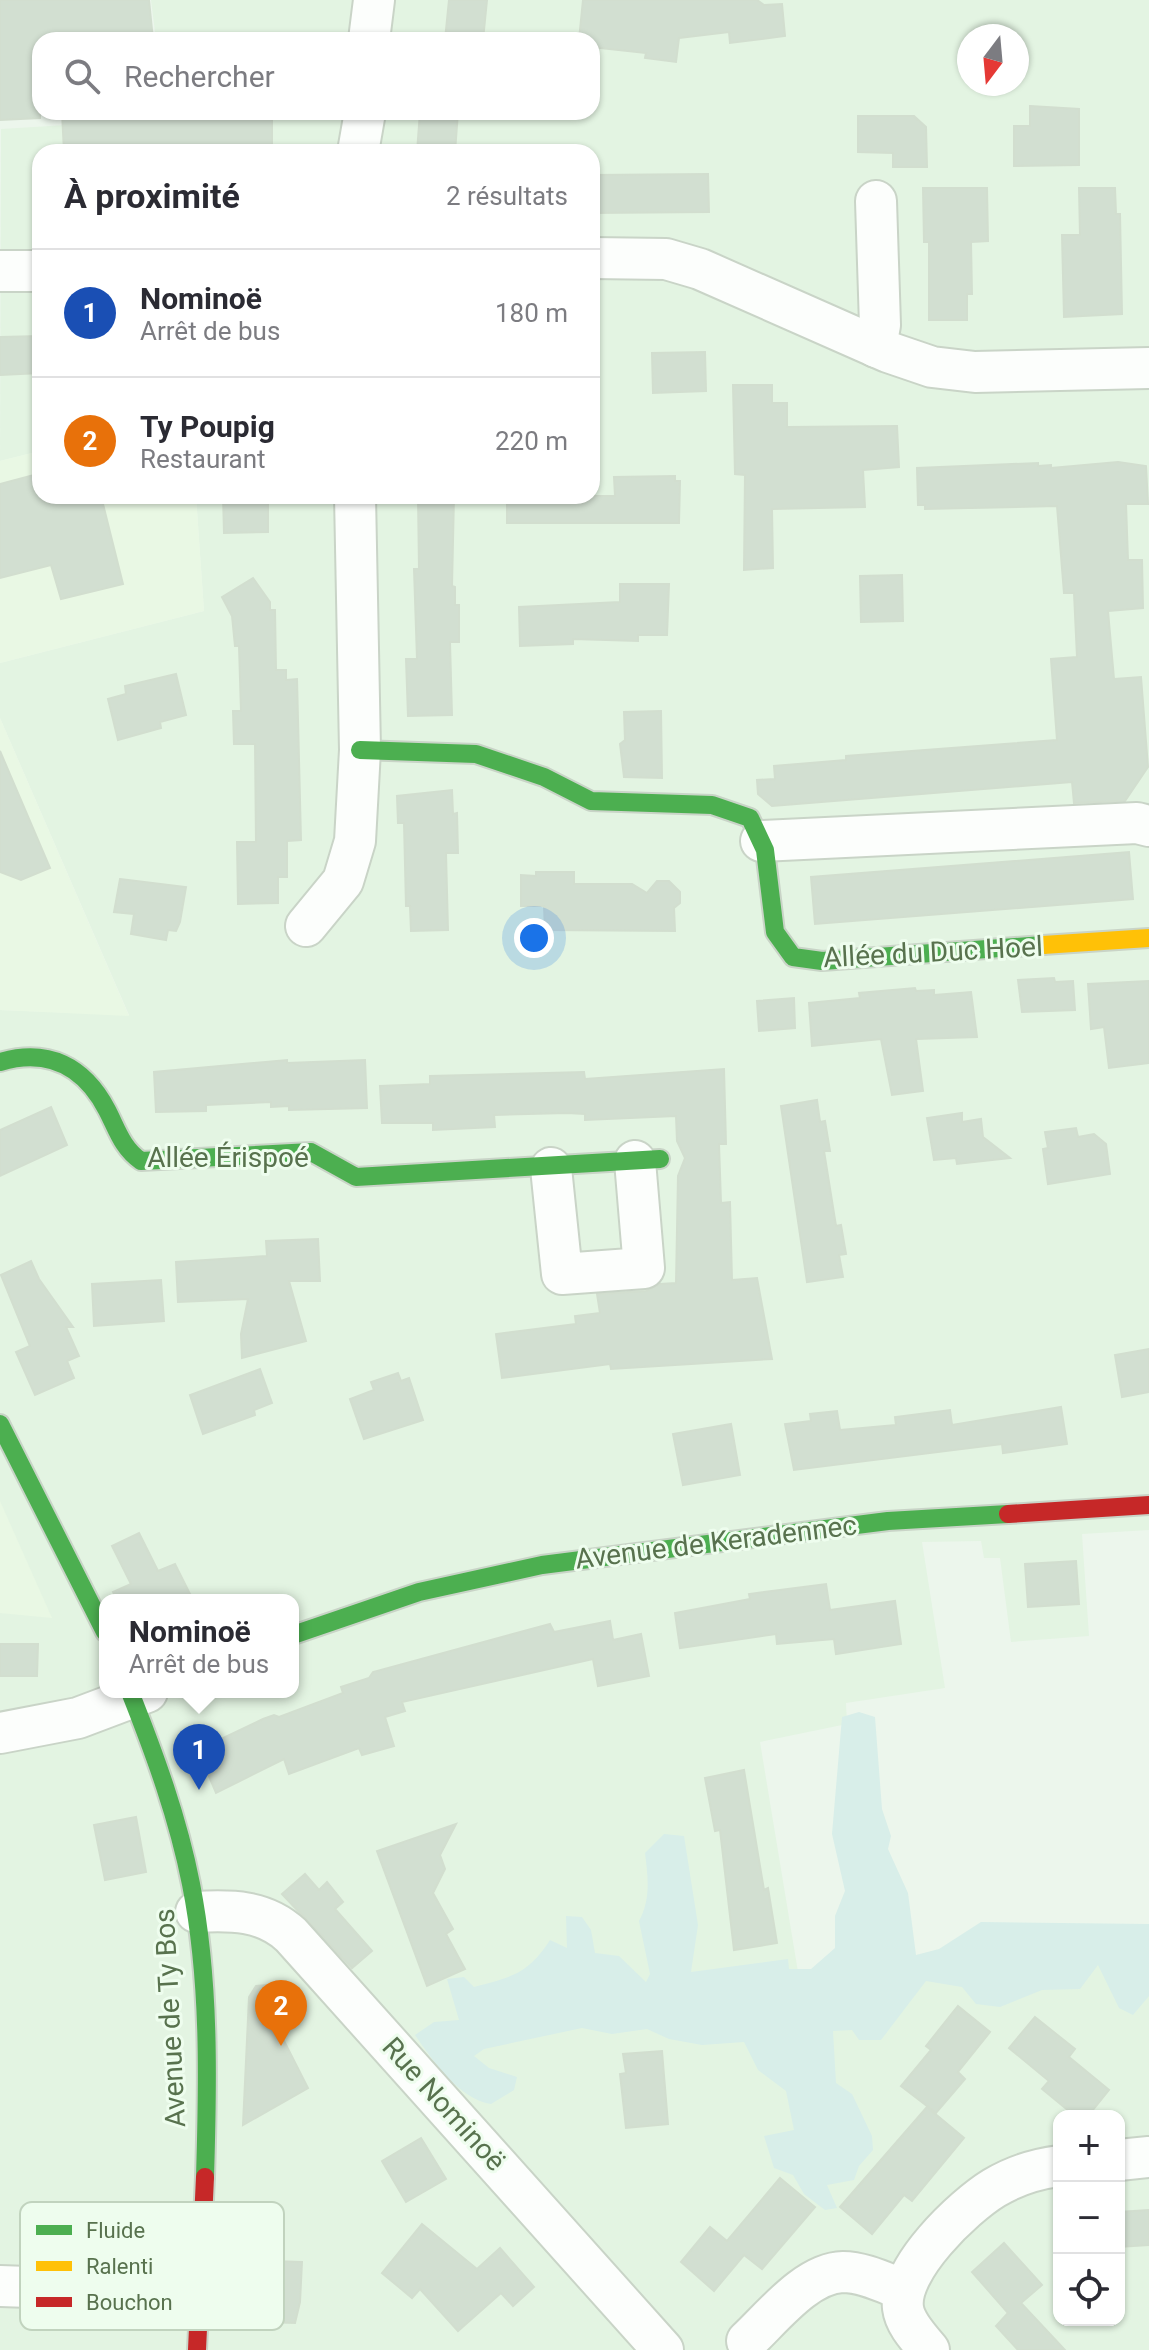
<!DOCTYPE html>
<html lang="fr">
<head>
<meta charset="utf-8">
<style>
  body { margin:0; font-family:Roboto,sans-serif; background:#f2f2f3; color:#2b2b33 }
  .controls { position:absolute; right:24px; bottom:24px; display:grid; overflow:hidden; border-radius:16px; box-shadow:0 2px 6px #0004 }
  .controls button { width:72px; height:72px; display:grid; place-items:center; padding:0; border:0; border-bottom:2px solid #e1e1e2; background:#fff; color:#2b2b33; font:40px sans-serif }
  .compass { position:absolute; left:957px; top:24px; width:72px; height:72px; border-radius:50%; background:#fff; box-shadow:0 2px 6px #0004; rotate:196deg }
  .you { position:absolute; left:534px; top:938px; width:28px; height:28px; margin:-20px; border:6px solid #fff; border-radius:50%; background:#1a73e8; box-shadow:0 0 0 12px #1a73e833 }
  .badge { display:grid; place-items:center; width:52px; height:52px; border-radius:50%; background:#0f766e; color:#fff; font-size:26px; font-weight:700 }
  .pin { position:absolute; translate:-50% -66px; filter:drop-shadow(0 2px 4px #0008) }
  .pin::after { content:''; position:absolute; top:42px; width:28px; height:24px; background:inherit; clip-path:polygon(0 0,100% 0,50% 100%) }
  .popup { position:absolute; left:99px; top:1594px; width:200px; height:104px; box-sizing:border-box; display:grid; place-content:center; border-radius:16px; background:#fff; filter:drop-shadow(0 2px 6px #0005); font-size:26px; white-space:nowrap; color:#7c7c81 }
  .popup b { font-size:30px; color:#2b2b33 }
  .popup::after { content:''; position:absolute; left:50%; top:100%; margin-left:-16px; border:16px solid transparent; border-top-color:#fff }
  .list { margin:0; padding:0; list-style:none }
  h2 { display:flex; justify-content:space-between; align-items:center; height:104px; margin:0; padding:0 32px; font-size:34px }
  h2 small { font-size:26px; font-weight:400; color:#7c7c81 }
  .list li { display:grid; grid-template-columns:52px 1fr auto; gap:24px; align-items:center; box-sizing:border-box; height:128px; padding:0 32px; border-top:2px solid #e1e1e2 }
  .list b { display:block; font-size:30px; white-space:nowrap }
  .list p { margin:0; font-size:26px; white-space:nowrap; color:#7c7c81 }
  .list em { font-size:26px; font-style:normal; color:#7c7c81 }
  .icon { flex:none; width:44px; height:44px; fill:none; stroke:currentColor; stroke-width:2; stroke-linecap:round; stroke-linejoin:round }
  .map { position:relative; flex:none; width:1149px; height:2350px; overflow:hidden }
  .search { position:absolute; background:#fff; box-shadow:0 2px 6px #0004; left:32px; top:32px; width:568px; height:88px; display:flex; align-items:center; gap:20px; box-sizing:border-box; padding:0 28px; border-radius:24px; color:#7c7c81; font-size:30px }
  .panel { position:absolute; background:#fff; box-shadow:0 2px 6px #0004; left:32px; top:144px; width:568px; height:360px; border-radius:24px }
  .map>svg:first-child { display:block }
  .residential { fill:#e3f4e2; fill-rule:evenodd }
  .commercial { fill:#e9f8e4 }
  .green { fill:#d8eee9 }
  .building { fill:#d2dfd1; stroke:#d2decf; stroke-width:2 }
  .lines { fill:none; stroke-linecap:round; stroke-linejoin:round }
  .street-casing { stroke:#c9d4c7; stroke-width:44 }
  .fast-casing { stroke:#c9d4c7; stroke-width:22 }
  .slow-casing { stroke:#c9d4c7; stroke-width:22 }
  .jam-casing { stroke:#c9d4c7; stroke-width:22 }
  .street { stroke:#fcfefc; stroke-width:40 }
  .fast { stroke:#4caf50; stroke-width:18 }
  .slow { stroke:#ffc107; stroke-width:18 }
  .jam { stroke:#c62828; stroke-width:18 }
  .labels { text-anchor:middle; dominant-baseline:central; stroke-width:6; stroke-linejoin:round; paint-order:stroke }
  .street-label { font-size:28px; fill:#58724e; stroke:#eefdee }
  .key { fill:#eefdee; stroke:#c1d3be; stroke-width:2 }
  .key-label { font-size:22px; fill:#58724e }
</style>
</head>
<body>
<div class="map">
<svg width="1149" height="2350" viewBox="0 0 1149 2350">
  <rect width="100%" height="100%" fill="#ecf6ec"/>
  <path class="residential" d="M 151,0 L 1149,0 L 1149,1530 L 1082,1534 L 1089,1636 L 1011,1642 L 1000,1558 L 984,1558 L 981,1541 L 922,1542 L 945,1688 L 846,1703 L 847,1724 L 760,1742 L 799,1978 L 1149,1946 L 1149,2350 L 0,2350 L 0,1010 L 129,1015 L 0,718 L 0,663 L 204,611 L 196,496 L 592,496 L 592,152 L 40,152 L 40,451 L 0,461 L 1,129 L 165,119 L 165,112 L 592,112 L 592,40 L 156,40 ZM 969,36 L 1017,36 L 1017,84 L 969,84 ZM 105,1600 L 293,1600 L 293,1692 L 105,1692 ZM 1059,2116 L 1119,2116 L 1119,2320 L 1059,2320 Z"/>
  <g class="commercial">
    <polygon points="40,451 40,496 196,496 204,611 0,663 0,461"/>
    <polygon points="0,718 129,1016 0,1010"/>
    <polygon points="0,1501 52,1618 0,1613"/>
  </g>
  <path class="green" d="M 859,1712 L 875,1717 L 882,1809 L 891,1836 L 888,1849 L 908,1893 L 916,1955 L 939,1949 L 981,1922 L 1149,1924 L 1149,1996 L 1133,2015 L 1119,2008 L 1098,1965 L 1080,1989 L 1042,1990 L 1000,2007 L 976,2004 L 962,1987 L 926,1981 L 881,2040 L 859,2040 L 852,2030 L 833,2031 L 836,2083 L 852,2094 L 872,2136 L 873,2150 L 859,2166 L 854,2180 L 827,2185 L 837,2208 L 825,2210 L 804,2194 L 793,2175 L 774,2168 L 764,2136 L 794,2130 L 786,2091 L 758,2070 L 744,2042 L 702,2045 L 669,2039 L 647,2029 L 612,2034 L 582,2028 L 484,2049 L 474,2056 L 489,2068 L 517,2077 L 514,2090 L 491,2104 C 459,2099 433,2061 415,2035 L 434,2022 L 459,2020 L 447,1979 L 464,1977 L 474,1987 C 512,1977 528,1974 550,1940 L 567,1948 L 566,1916 L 582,1917 L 591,1930 L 595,1953 L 619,1956 L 646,1982 L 650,1974 L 639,1921 C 651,1899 648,1877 645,1853 L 664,1834 L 684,1836 L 698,1925 L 691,1972 L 788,1959 L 789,1969 L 811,1969 L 835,1948 L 835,1916 L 845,1891 L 832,1834 L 842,1717 Z"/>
  <g class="building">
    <polygon points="0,0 149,0 153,40 40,40 40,118 0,120"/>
    <polygon points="449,0 487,0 483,40 445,40"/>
    <polygon points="583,0 757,0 764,5 782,4 785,36 730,43 729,32 679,38 676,62 645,58 646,53 592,47 592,40 579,40"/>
    <polygon points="1030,106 1079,109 1079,165 1014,166 1014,126 1030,126"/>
    <polygon points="62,112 272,112 272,152 64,152"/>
    <polygon points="420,112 458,112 455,152 417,152"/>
    <polygon points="858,116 914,116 926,127 927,167 893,167 893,153 858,152"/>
    <polygon points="708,174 709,212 592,213 592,175"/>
    <polygon points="923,188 987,188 988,241 971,242 972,294 967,294 967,320 929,320 929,242 924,242"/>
    <polygon points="1079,188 1115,188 1116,214 1120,214 1122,314 1064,317 1062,235 1080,235"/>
    <polygon points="40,336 40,373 0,375 0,337"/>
    <polygon points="705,352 706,391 653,393 652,353"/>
    <polygon points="733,385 772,385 772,403 787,403 787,427 897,426 899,467 863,470 865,507 772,509 773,568 744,570 745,475 735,474"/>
    <polygon points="1118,462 1146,466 1148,504 1126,504 1128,560 1142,560 1143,608 1108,611 1114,679 1141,677 1148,767 1125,801 1074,803 1072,782 772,806 758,794 757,780 775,779 774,766 846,760 846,756 1057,740 1051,659 1077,657 1074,593 1064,593 1057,506 925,509 925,505 918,505 917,468 1038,463 1038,466 1051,465 1051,468"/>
    <polygon points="34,475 40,496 101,496 123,584 61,599 51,565 0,578 0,484"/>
    <polygon points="675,476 675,481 680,481 679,523 507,523 507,496 615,496 614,477"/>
    <polygon points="223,496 268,496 268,532 224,533"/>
    <polygon points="418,496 454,496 452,586 455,587 455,605 459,605 459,642 450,642 452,715 408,716 406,659 417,659 414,569 419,569"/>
    <polygon points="902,575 903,621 861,622 860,576"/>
    <polygon points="253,578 270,602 270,610 275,610 276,670 286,670 286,680 297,679 301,840 287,841 287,877 278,877 278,903 238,904 237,842 256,842 255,744 234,744 233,711 241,711 239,646 235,646 232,616 222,597"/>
    <polygon points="620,584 669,584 667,635 638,635 638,641 573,639 573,644 520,646 519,607 620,602"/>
    <polygon points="176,674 186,715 160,722 161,728 118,740 108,699 126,694 125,686"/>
    <polygon points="661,711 662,778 624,777 620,744 625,740 624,712"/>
    <polygon points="0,751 50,868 21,880 0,872"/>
    <polygon points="452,790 453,814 457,813 458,853 446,853 448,930 411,931 410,906 406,906 404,823 398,823 397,796"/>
    <polygon points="1129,852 1133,899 815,924 811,877"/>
    <polygon points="536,872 574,872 574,884 632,884 647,893 657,881 669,881 680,892 680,903 674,908 675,931 545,930 544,906 521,906 521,875 536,876"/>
    <polygon points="120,879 186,887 180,922 176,931 168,930 166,940 131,934 134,914 114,912"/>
    <polygon points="1054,978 1055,982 1073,981 1075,1010 1022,1012 1018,980"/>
    <polygon points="1149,981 1149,1063 1109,1068 1104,1027 1091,1029 1088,984"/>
    <polygon points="915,988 916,991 934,990 934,995 971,992 977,1037 916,1039 923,1091 892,1095 881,1039 812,1046 809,1003 860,998 859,993"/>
    <polygon points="794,998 795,1028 759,1031 757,1001"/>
    <polygon points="287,1060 287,1063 365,1060 367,1108 289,1110 289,1106 271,1107 271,1102 206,1105 206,1111 156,1112 154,1072"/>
    <polygon points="724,1069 726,1144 719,1144 721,1203 730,1202 732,1280 757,1278 772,1359 611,1369 610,1364 502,1378 496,1334 576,1324 575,1316 600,1313 597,1294 646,1291 660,1284 676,1283 678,1176 685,1158 677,1141 676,1116 585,1120 585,1114 567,1113 494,1115 495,1127 433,1130 433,1123 382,1123 380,1086 430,1084 430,1076 584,1072 585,1079"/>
    <polygon points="817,1100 820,1122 825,1121 830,1151 824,1151 836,1226 841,1225 846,1254 839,1255 843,1277 807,1282 781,1106"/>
    <polygon points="51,1107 67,1145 0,1176 0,1130"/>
    <polygon points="962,1113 962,1122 981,1119 983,1137 1010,1158 957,1164 956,1158 934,1160 927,1118"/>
    <polygon points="1076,1128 1078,1137 1094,1134 1106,1144 1110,1174 1048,1184 1043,1149 1048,1148 1045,1132"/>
    <polygon points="318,1239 320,1281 289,1281 306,1341 242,1358 241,1334 248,1299 178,1302 176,1262 267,1256 266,1241"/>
    <polygon points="31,1261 39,1279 73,1327 66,1327 79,1356 67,1361 74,1378 35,1395 16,1352 30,1346 1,1275"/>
    <polygon points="161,1280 164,1321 94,1326 92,1284"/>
    <polygon points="1149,1349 1149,1392 1122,1397 1115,1355"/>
    <polygon points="260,1369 272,1403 254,1410 255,1415 203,1434 190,1395"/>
    <polygon points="398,1373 401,1381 409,1378 423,1420 364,1439 350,1399 374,1390 371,1382"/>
    <polygon points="1061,1407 1067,1444 1003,1453 1002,1444 794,1470 785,1424 811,1421 810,1414 837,1411 840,1430 896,1425 895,1417 950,1410 952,1425"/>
    <polygon points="731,1424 740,1475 683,1485 673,1434"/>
    <polygon points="139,1533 158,1571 175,1564 193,1600 117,1600 113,1592 131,1584 112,1546"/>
    <polygon points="1076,1561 1079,1604 1028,1607 1025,1564"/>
    <polygon points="826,1584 830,1610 895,1601 901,1644 836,1654 834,1639 777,1644 776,1634 680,1648 675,1613 750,1599 749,1594"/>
    <polygon points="610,1621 613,1640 641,1634 649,1676 598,1686 593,1659 402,1702 405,1711 385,1717 394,1746 362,1755 359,1748 289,1774 284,1759 216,1793 198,1750 263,1719 274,1715 279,1717 343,1693 341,1687 369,1678 373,1672 550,1624 554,1632"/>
    <polygon points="0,1644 38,1644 37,1676 0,1676"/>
    <polygon points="744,1770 764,1890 768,1888 777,1943 734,1950 720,1830 715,1831 705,1778"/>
    <polygon points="136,1817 146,1872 105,1880 94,1825"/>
    <polygon points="456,1824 440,1855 445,1869 433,1893 453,1929 446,1934 465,1969 427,1986 377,1851"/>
    <polygon points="305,1874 319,1890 327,1882 343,1902 335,1909 372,1951 352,1968 282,1894"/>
    <polygon points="267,1985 283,1989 302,2018 280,2033 308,2088 243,2125 249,1997 256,1986"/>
    <polygon points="958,2006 990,2032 958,2072 965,2079 936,2113 901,2086 931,2050 926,2046"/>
    <polygon points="1035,2017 1075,2049 1069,2057 1109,2090 1088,2116 1075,2116 1042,2089 1049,2081 1009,2048"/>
    <polygon points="662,2051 668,2124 626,2128 620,2074 626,2073 623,2054"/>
    <polygon points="927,2107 964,2138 912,2201 904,2195 872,2234 840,2207"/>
    <polygon points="421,2138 446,2179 406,2202 382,2161"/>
    <polygon points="780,2178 815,2207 762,2269 744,2255 714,2291 681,2262 710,2227 727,2241"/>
    <polygon points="1149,2210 1149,2245 1119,2247 1119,2212"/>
    <polygon points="134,2220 161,2222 158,2253 131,2250"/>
    <polygon points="422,2224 477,2269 500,2248 534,2287 513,2306 501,2293 458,2331 420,2289 412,2298 382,2273"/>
    <polygon points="1004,2243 1042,2285 1021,2303 1065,2350 1018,2350 996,2326 1008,2313 972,2272"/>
    <polygon points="235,2260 302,2262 300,2302 295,2323 233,2321"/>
  </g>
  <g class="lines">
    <defs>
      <g id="street">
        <polyline points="369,40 374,0"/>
        <polyline points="358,152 365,112"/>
        <polyline points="876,201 880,325 876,347"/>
        <polyline points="592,258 666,259 700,269 888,352 932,367 975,372 1149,368"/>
        <polyline points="0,271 40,271"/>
        <polyline points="761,841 1137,823 1149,826"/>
        <polyline points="306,926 343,881 355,841 360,750 355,496"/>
        <polyline points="551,1168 562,1274 644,1268 635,1161"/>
        <polyline points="0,1733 78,1718 147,1692"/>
        <path d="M 196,1912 C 231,1910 264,1910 291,1935 L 663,2350"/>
        <polyline points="1119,2160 1149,2157"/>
        <polyline points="0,2286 200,2293"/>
        <path d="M 747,2341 C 772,2318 806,2273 843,2272 C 863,2272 885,2283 904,2290"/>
        <path d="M 929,2350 C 919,2338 905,2324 903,2308 C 898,2269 963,2207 994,2188 C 1014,2176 1036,2169 1059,2166"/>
      </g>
      <g id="fast">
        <polyline points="360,750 476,754 544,777 591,801 712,805 750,818 765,850 775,932 793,957 822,961 1043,945"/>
        <path d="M 0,1062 C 48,1048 84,1066 107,1110 C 117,1129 122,1148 141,1161 L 311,1152 L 356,1177 L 660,1159"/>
        <polyline points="0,1424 105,1632"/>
        <polyline points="293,1635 419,1592 542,1565 888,1521 1008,1514"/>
        <path d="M 130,1692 C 155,1755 178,1818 191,1884 C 210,1980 208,2080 205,2177"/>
      </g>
      <polyline id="slow" points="1043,945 1149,938"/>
      <g id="jam">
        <polyline points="1008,1514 1149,1505"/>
        <polyline points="197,2350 205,2177"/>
      </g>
    </defs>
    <use href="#street" class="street-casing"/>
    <use href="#fast" class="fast-casing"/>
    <use href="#slow" class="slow-casing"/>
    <use href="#jam" class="jam-casing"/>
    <use href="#street" class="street"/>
    <use href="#fast" class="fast"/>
    <use href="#slow" class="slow"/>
    <use href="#jam" class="jam"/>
  </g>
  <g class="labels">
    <g class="street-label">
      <text transform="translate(933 952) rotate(-3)">Allée du Duc Hoel</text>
      <text x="228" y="1157">Allée Érispoé</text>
      <text transform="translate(716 1542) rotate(-7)">Avenue de Keradennec</text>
      <text transform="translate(170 2018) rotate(-93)">Avenue de Ty Bos</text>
      <text transform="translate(444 2104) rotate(48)">Rue Nominoë</text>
    </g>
  </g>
  <rect x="20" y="2202" width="264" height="128" rx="12" class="key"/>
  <rect x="36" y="2225" width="36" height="10" fill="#4caf50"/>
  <rect x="36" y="2261" width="36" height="10" fill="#ffc107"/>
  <rect x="36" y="2297" width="36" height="10" fill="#c62828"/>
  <g class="key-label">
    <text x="86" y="2238">Fluide</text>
    <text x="86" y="2274">Ralenti</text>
    <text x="86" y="2310">Bouchon</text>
  </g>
</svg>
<div class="controls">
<button>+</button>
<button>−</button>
<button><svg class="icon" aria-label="locate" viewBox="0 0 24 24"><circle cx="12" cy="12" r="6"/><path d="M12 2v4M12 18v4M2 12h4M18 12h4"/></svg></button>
</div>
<svg class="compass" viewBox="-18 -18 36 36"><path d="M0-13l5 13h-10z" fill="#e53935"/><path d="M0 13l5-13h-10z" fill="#7c7c81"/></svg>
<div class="you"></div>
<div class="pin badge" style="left:199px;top:1790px;background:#1a4fb4">1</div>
<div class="popup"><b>Nominoë</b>Arrêt de bus</div>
<div class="pin badge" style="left:281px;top:2046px;background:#e8710a">2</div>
<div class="search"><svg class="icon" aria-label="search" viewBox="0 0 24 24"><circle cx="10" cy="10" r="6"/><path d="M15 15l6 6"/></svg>Rechercher</div>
<section class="panel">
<h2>À proximité<small>2 résultats</small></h2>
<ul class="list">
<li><span class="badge" style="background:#1a4fb4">1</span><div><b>Nominoë</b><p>Arrêt de bus</p></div><em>180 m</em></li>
<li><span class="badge" style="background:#e8710a">2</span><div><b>Ty Poupig</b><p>Restaurant</p></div><em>220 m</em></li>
</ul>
</section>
</div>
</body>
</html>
